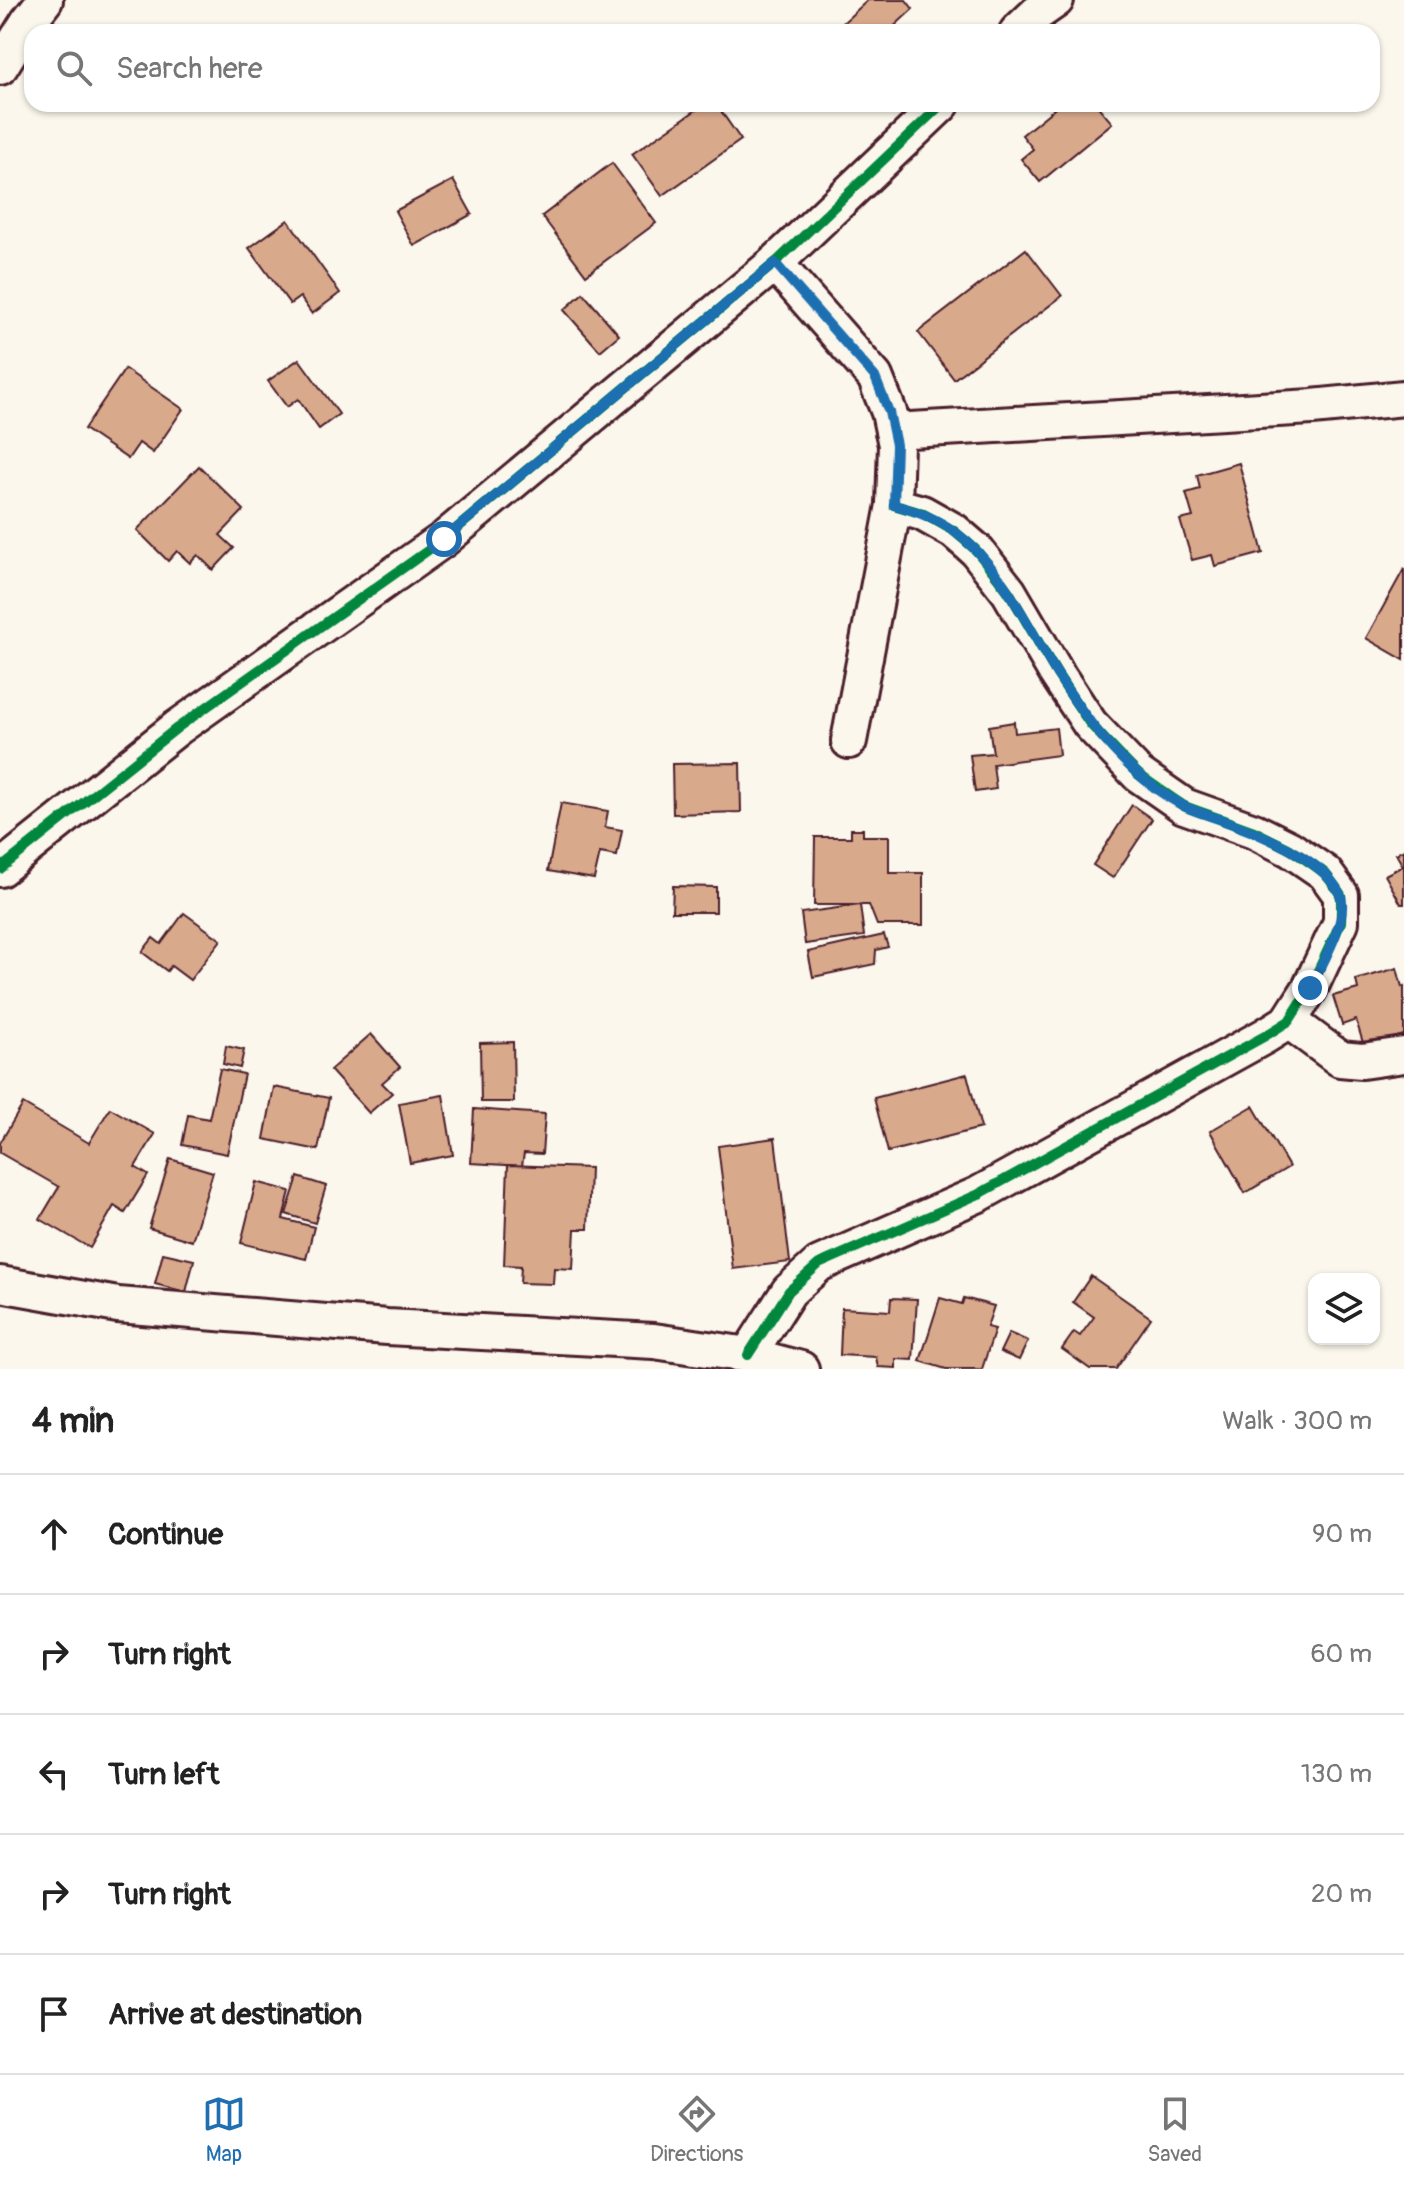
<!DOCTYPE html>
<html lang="en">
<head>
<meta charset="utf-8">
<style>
  body { margin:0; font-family:Pangolin,sans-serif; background:#f2f2f2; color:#222 }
  .controls { position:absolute; right:24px; bottom:24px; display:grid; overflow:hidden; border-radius:16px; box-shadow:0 2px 6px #0004 }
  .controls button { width:72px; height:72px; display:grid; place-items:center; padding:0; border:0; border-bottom:2px solid #e0e0e0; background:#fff; color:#222; font:40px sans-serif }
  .stop { position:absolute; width:24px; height:24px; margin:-18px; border:6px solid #1f6fb2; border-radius:50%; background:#fff }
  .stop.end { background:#1f6fb2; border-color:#fff; box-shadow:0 2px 8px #0008 }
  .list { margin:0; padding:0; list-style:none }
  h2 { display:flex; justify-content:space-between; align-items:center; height:104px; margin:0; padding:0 32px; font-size:34px }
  h2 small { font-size:26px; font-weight:400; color:#767676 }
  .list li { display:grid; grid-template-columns:52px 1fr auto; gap:24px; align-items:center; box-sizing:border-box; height:120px; padding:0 32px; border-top:2px solid #e0e0e0 }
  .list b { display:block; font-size:30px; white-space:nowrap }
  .list em { font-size:26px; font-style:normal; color:#767676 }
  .icon { flex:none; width:44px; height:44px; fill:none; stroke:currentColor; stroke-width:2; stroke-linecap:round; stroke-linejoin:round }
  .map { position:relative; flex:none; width:1404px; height:1369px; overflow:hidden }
  .search { position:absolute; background:#fff; box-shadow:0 2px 6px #0004; left:24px; right:24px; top:24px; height:88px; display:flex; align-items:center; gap:20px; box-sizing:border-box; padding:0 28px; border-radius:24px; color:#767676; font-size:30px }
  .sheet { height:704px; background:#fff }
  nav { display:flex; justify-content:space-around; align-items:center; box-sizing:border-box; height:112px; border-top:2px solid #e0e0e0; background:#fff; font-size:22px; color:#767676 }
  nav a { display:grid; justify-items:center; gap:4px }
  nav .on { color:#1f6fb2 }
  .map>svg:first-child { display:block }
  .building { fill:#d9a98c; stroke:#4a1f2b; stroke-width:2 }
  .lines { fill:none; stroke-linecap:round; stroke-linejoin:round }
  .minor-casing { stroke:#4a1f2b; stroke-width:40 }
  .minor { stroke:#fbf7ec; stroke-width:34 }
  .cycleway-casing { stroke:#fbf7ec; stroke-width:15 }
  .cycleway { stroke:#00873e; stroke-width:10 }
  .route { stroke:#1f6fb2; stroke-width:10 }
</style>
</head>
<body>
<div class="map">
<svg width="1404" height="1369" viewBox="0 0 1404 1369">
  <rect width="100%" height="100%" fill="#fbf7ec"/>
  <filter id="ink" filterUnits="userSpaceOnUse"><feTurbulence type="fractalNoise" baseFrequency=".0125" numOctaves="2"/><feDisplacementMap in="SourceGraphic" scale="16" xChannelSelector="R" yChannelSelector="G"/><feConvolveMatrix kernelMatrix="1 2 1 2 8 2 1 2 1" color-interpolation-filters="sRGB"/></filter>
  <g filter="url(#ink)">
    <g class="building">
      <polygon points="868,0 906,0 913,9 888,32 833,32"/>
      <polygon points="705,104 716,104 741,140 662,196 632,154"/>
      <polygon points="1060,104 1096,104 1112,123 1040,182 1021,159 1033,149 1022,135"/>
      <polygon points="612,163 656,223 586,275 542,216"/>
      <polygon points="453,180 472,214 414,246 395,211"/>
      <polygon points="288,220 340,293 312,314 300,297 290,304 249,248"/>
      <polygon points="1026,249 1062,296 954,379 918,332"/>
      <polygon points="583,293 619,335 600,351 564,310"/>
      <polygon points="299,359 339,414 319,429 298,399 287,407 268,381"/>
      <polygon points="125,369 183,409 153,453 139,443 128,459 84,429"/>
      <polygon points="1239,463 1263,553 1215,566 1212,555 1192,560 1180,520 1193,517 1186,493 1200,489 1197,475"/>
      <polygon points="199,466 244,510 220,535 234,548 213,570 198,555 190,563 177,551 168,561 137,530"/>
      <polygon points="1404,569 1404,660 1366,638"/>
      <polygon points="1014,722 1015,733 1056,728 1059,755 993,764 996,789 975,792 970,755 993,753 989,726"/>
      <polygon points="740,763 741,812 673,814 672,764"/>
      <polygon points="561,803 608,811 605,827 622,830 617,856 600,853 594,879 548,871"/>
      <polygon points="1132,805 1152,819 1113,878 1093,865"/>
      <polygon points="851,829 863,829 863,836 889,836 889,873 923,873 923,925 877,925 869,905 814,905 815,837 851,837"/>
      <polygon points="1404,850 1404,904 1401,904 1385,875 1403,866 1396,854"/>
      <polygon points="673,886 716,887 716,912 672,912"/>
      <polygon points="860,905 864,936 805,944 801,913"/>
      <polygon points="184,913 221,940 190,980 171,966 167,971 142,952 153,938 161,944"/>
      <polygon points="884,935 888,947 876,950 875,964 813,977 808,952"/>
      <polygon points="1397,968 1402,987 1404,986 1404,1035 1364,1046 1356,1020 1342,1025 1333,996 1358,989 1356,980"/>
      <polygon points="371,1034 400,1067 382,1083 392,1093 369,1113 330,1070"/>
      <polygon points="513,1042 514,1102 481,1102 480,1043"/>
      <polygon points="226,1046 244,1050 240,1068 223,1064"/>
      <polygon points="220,1069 244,1074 227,1154 182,1145 188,1115 209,1119"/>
      <polygon points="967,1074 981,1128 888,1152 874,1098"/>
      <polygon points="274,1087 329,1098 318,1150 264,1139"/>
      <polygon points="443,1095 453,1155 410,1163 399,1103"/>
      <polygon points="23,1104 89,1143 110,1108 155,1134 135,1167 148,1175 125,1213 114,1206 90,1248 40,1219 59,1187 0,1153 0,1143"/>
      <polygon points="1253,1106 1289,1167 1245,1193 1210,1131"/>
      <polygon points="474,1109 545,1114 542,1154 524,1153 522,1166 471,1163"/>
      <polygon points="775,1138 790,1262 733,1269 718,1146"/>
      <polygon points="170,1159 213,1172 192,1241 149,1228"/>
      <polygon points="508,1165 590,1168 588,1229 575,1229 573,1269 554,1268 553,1284 520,1283 521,1266 504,1265"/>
      <polygon points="298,1177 326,1186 315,1223 286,1214"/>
      <polygon points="256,1182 290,1191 283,1219 314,1227 306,1259 241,1243"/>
      <polygon points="163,1253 194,1260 186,1292 155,1284"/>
      <polygon points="1091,1276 1151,1318 1116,1369 1090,1369 1062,1349 1074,1332 1080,1336 1094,1317 1073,1302"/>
      <polygon points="891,1298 917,1299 913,1360 896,1359 896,1368 878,1367 876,1357 840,1355 842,1308 890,1311"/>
      <polygon points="940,1298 962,1304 964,1298 994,1306 987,1327 995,1329 982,1369 946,1369 920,1361"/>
      <polygon points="1009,1333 1028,1341 1019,1360 1000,1352"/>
    </g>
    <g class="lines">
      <defs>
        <g id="minor">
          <polyline points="1017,32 1036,14 1056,0"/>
          <polyline points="0,67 28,22 45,0"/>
          <polyline points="775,263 875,377 889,412 896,445 894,505 849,741"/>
          <polyline points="893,431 1312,407 1404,398"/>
          <polyline points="0,869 177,728 444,539 775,263 942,104"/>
          <polyline points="1289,1021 1340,1059 1362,1061 1404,1055"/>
          <polyline points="0,1284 118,1305 387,1327 654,1341 748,1355 801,1369"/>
          <polyline points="748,1355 789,1291 819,1264 979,1194 1265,1036 1289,1021 1310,988 1341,922 1341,895 1325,873 1290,849 1254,831 1184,806 1138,774 1090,724 1057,674 1009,592 976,550 954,531 922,513 894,505"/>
        </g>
      </defs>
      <use href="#minor" class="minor-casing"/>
      <use href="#minor" class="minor"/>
      <defs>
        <g id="cycleway">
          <polyline points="0,869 177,728 444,539 775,263 942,104"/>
          <polyline points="748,1355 789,1291 819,1264 979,1194 1265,1036 1289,1021 1310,988 1341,922 1341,895 1325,873 1290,849 1254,831 1184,806 1138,774 1090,724 1057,674 1009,592 976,550 954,531 922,513 894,505"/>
        </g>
      </defs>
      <use href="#cycleway" class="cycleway-casing"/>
      <use href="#cycleway" class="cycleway"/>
    </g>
  </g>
  <g class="lines" filter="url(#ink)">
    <path class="route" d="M 444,539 L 775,263 L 875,377 L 889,412 L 896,445 L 894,505 C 916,511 936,518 955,532 C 1003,567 1027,626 1057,674 C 1080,710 1105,745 1137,773 C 1150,785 1167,797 1182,805 C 1194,812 1209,815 1222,820 C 1258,833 1320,857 1339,892 C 1352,915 1321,966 1310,988"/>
  </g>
</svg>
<div class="controls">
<button><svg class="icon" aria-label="layers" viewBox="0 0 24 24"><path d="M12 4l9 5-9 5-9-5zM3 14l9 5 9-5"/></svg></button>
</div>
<div class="stop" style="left:444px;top:539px"></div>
<div class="stop end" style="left:1310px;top:988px"></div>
<div class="search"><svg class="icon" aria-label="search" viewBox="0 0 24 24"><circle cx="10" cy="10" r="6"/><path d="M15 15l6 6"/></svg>Search here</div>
</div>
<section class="sheet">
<h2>4 min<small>Walk · 300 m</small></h2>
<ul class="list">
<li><svg class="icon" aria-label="ahead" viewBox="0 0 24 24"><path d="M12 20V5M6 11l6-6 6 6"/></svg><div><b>Continue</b></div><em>90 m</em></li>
<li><svg class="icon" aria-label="right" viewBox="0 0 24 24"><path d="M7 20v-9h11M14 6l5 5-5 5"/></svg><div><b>Turn right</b></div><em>60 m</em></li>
<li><svg class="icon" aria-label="left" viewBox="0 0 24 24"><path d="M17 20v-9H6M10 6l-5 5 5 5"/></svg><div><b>Turn left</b></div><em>130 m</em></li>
<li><svg class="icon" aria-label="right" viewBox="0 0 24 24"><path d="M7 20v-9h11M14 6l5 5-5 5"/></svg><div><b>Turn right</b></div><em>20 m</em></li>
<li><svg class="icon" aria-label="arrive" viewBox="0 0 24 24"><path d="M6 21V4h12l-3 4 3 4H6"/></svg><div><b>Arrive at destination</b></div></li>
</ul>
</section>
<nav>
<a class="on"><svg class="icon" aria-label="map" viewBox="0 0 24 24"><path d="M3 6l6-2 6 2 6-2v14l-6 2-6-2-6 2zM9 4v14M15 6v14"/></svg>Map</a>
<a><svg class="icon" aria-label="directions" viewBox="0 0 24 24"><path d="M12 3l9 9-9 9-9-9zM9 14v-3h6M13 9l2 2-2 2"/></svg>Directions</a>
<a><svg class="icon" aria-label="saved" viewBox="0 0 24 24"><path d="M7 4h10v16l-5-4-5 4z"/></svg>Saved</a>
</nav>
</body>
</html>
